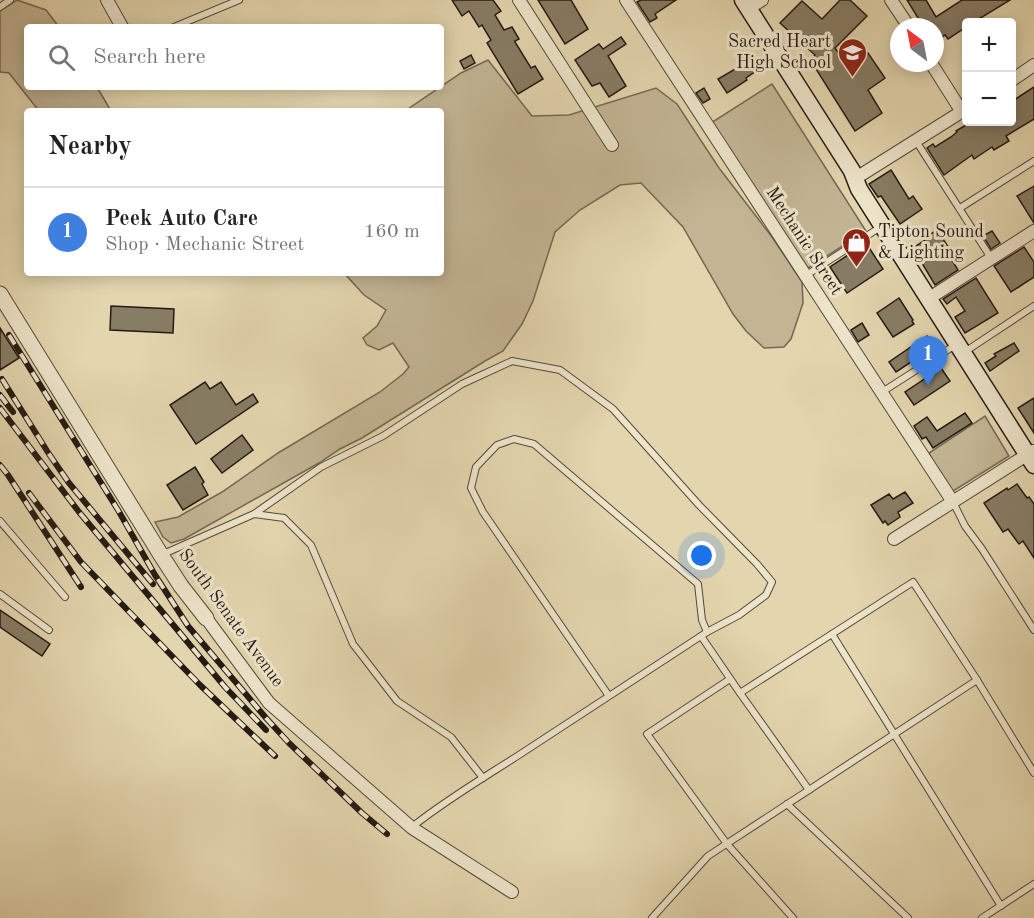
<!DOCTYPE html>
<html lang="en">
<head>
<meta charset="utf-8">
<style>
  body { margin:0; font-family:"Old Standard TT",serif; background:#f2f2f2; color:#222 }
  .controls { position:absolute; right:18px; top:18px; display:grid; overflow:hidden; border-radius:6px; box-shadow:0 3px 15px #0003 }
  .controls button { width:54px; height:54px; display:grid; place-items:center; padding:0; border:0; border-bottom:2px solid #e0e0e0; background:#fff; color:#222; font:30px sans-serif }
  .compass { position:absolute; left:890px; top:18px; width:54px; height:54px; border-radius:50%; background:#fff; box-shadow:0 3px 15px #0003; rotate:328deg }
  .you { position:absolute; left:702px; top:556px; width:21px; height:21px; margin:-15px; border:4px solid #fff; border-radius:50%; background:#1a73e8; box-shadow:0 0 0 9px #1a73e833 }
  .badge { display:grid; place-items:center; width:39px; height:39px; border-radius:50%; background:#1a73e8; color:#fff; font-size:20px; font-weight:700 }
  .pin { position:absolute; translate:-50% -50px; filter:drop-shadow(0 2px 3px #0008) }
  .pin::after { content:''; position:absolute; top:32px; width:21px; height:18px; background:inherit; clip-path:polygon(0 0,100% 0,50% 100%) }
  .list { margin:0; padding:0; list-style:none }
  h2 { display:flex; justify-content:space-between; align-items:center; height:78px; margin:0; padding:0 24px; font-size:26px }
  h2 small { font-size:20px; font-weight:400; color:#767676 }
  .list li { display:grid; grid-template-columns:39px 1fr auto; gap:18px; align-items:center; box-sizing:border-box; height:90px; padding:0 24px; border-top:2px solid #e0e0e0 }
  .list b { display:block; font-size:22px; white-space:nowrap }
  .list p { margin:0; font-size:20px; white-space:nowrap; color:#767676 }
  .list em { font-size:20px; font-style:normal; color:#767676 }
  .icon { flex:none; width:33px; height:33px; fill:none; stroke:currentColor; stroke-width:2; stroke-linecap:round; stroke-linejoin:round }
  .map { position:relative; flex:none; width:1034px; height:918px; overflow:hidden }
  .search { position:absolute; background:#fff; box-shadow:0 3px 15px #0003; left:24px; top:24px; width:420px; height:66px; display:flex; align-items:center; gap:15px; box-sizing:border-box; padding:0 21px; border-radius:6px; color:#767676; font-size:22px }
  .panel { position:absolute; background:#fff; box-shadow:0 3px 15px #0003; left:24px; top:108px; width:420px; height:168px; border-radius:6px }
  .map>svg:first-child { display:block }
  .green { fill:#c3b594; stroke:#746854; stroke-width:1.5 }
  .building { fill:#877c64; stroke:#241b13; stroke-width:1.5 }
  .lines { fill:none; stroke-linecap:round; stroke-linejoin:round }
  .service-casing { stroke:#544a3a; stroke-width:8 }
  .minor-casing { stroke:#544a3a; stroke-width:14 }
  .tertiary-casing { stroke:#544a3a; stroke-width:17 }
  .secondary-casing { stroke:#241b13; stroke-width:19 }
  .service { stroke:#ede4ca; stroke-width:6 }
  .minor { stroke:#ede4ca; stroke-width:12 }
  .tertiary { stroke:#ede4ca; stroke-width:15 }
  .secondary { stroke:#ede4ca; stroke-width:16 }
  .rail-casing { stroke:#241b13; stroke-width:6 }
  .rail { stroke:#ede4ca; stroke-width:4; stroke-dasharray:11; stroke-linecap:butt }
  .labels { text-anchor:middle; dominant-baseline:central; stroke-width:6; stroke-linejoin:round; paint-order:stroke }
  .poi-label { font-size:18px; fill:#241b13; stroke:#ede4ca; text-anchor:end }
  .street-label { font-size:18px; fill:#241b13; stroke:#ede4ca }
</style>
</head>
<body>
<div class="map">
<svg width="1034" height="918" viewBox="0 0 1034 918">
  <rect width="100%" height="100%" fill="#e3d5ae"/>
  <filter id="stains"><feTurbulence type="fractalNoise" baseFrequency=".00333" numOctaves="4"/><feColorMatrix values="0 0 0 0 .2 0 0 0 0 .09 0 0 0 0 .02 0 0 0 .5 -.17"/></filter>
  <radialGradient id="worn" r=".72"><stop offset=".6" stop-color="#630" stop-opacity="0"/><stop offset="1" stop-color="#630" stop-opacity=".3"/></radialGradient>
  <g class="green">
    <polygon points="17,0 46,10 59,27 27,27 27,87 97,87 111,111 39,111 9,73 0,72 0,11"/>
    <polygon points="488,60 532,116 569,115 656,88 677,104 719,168 772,237 802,282 803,303 791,339 784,347 764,348 746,331 733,314 683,227 641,183 620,185 580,210 555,232 533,301 522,324 503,351 485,361 362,438 340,449 319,463 184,539 171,543 163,537 155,522 178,517 222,492 278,453 380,392 403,374 409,367 393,343 379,350 367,345 363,338 377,326 386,310 364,295 344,273 441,273 441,111 405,111 461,73"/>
    <polygon points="772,84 866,231 805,270 711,123"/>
    <polygon points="985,416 1009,456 950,493 929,453"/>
  </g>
  <g class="building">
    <polygon points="452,0 493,0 501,11 495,15 504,30 512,27 519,39 515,41 515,42 531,68 535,66 543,79 518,94 487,43 491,40 482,25 479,27 469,11 462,16"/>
    <polygon points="538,0 571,0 588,29 565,44"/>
    <polygon points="641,0 676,0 655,14 657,18 650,22 637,2"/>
    <polygon points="840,0 850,0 867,16 835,48 848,66 868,53 885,78 868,90 882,113 855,131 811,61 815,55 780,23 802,1 822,19"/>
    <polygon points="907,0 926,0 936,17 962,0 1010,0 974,22 966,22 966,27 948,39 945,35 935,42 935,27 922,27 923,26"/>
    <polygon points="621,37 626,44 608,56 626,86 609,97 600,83 592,86 575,60 599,44 603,49"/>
    <polygon points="471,55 475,63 464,69 460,61"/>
    <polygon points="749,61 756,71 746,78 747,80 727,93 718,79"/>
    <polygon points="1034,87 1034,119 1006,136 1009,141 994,150 992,147 974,159 972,155 944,175 927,148 933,144 935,147 951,137 957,132 956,131 971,122 1011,122 1011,102"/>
    <polygon points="704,88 710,99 703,103 696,93"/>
    <polygon points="891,170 909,199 913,196 922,209 900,224 881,196 878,197 869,184"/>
    <polygon points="1034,186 1034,223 1017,196"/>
    <polygon points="937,230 949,248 946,250 958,270 935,285 913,248 925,240 924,238"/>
    <polygon points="992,231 1000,243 991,249 983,236"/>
    <polygon points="866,243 883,269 847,293 830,267"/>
    <polygon points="1024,247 1034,262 1034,277 1011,292 994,266"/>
    <polygon points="976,278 998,313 965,333 955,317 965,311 956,297 947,304 943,299"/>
    <polygon points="899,298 913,320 912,321 914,324 893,337 877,313"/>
    <polygon points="111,306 174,309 173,333 110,330"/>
    <polygon points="862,323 869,335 858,342 851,330"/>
    <polygon points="0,328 19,358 0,370"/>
    <polygon points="927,336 934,347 896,372 889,362"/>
    <polygon points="1014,343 1019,351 990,371 985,363 996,356 994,354"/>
    <polygon points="941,368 950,381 914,405 905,392"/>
    <polygon points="205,382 210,389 221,382 236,405 253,394 258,402 196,444 170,405"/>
    <polygon points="1034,398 1034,433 1018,408"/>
    <polygon points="965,413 972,423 933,448 926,437 922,439 914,426 927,417 937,431"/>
    <polygon points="242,435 253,450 222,473 211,459"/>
    <polygon points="195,467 204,482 202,484 208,495 183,510 167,485"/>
    <polygon points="1017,484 1027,498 1029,497 1034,504 1034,558 1023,541 1019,544 1008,529 1003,532 984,503 1007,488 1008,490"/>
    <polygon points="905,492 913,503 898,512 900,517 888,525 885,521 883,523 871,505 889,494 893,499"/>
    <polygon points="0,610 50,644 42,656 0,627"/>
  </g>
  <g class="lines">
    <defs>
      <g id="service">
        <polyline points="0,7 10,0"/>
        <polyline points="174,27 239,0"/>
        <polyline points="916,141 991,258"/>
        <polyline points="960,208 1034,161"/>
        <polyline points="805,276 882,226"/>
        <polyline points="963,353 1034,306"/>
        <polyline points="882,392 957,344"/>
        <polyline points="953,502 965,526 982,549 1034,630"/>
        <polyline points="254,514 321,467 383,436 462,384 512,361 560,370 613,409 699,505 757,564 772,582 766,595 739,615 707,632"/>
        <polyline points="0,521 65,597"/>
        <polyline points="161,555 254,514 284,518 311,545 353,644 397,701 451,737 483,778"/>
        <polyline points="0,594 49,630"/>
        <polyline points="832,634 1001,906"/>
        <polyline points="730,679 647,734 727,844 793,918"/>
        <polyline points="977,680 1034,773"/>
        <polyline points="740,693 809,790"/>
        <polyline points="787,804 908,918"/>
        <path d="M 412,827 C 447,799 485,777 522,753 C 582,714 642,675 701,636 L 707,632 L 702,620 L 698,584 L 534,444 L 514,439 L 497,445 L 476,467 L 471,488 L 483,512 L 609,696"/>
        <polyline points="652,918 708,856 977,680 913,582 740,693 701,636"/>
        <polyline points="982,918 1034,884"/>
      </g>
      <g id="minor">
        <polyline points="107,0 122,27"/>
        <polyline points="519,0 612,145"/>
        <polyline points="626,0 953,502"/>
        <polyline points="891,0 909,27"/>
        <polyline points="749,8 762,0"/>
        <polyline points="931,63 962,112"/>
        <polyline points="1012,80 1034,65"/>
        <polyline points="856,178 966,109"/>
        <polyline points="928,299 1034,231"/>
        <polyline points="894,539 1033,451"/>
        <polyline points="206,618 269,703 412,828 512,892"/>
      </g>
      <polyline id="tertiary" points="0,294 161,555 181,586 206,618"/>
      <polyline id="secondary" points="743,0 852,171 859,189 1034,465"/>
    </defs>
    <use href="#service" class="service-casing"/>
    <use href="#minor" class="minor-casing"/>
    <use href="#tertiary" class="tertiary-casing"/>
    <use href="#secondary" class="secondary-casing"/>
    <use href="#service" class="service"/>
    <use href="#minor" class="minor"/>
    <use href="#tertiary" class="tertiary"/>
    <use href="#secondary" class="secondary"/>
    <defs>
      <g id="rail">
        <polyline points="9,335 118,510 155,575 188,626 266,718 289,743 362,813 387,834"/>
        <polyline points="2,379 49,454 69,483 153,584"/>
        <polyline points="0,395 13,412"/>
        <polyline points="0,408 79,512 225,687 266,730"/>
        <polyline points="0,465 8,475 81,587"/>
        <polyline points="29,493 81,562 200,685 275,756"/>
      </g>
    </defs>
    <use href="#rail" class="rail-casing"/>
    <use href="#rail" class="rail"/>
  </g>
  <defs>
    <symbol id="school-pin" viewBox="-11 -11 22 30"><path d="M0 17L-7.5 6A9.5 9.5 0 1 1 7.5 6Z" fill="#8f2418" stroke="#ede4ca"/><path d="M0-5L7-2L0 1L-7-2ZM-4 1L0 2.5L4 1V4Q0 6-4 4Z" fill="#fff"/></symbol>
    <symbol id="shop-pin" viewBox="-11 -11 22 30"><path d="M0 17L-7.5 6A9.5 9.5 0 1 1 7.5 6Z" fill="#8f2418" stroke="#ede4ca"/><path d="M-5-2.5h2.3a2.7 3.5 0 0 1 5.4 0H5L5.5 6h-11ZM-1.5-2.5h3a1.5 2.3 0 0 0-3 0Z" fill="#fff"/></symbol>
  </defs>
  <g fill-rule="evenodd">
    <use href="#school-pin" x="836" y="36" width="33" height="45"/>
    <use href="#shop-pin" x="840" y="226" width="33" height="45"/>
  </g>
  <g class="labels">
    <g class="poi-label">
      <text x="831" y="42">Sacred Heart<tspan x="831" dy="21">High School</tspan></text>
      <text x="878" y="232" text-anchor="start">Tipton Sound<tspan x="878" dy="21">&amp; Lighting</tspan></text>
    </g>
    <g class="street-label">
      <text transform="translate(804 241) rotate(57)">Mechanic Street</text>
      <text transform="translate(231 618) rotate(54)">South Senate Avenue</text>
    </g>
  </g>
  <rect width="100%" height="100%" filter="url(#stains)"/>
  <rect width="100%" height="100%" fill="url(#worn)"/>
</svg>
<div class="controls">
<button>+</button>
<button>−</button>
</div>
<svg class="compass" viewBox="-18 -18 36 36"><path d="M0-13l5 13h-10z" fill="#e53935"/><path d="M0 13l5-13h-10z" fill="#767676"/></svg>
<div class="you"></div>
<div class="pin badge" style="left:928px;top:386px;background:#3f7fe0">1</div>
<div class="search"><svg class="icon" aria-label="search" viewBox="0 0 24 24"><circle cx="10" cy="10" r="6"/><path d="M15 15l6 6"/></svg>Search here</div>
<section class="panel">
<h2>Nearby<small></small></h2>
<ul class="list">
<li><span class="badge" style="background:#3f7fe0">1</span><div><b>Peek Auto Care</b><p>Shop · Mechanic Street</p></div><em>160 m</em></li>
</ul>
</section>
</div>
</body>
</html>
